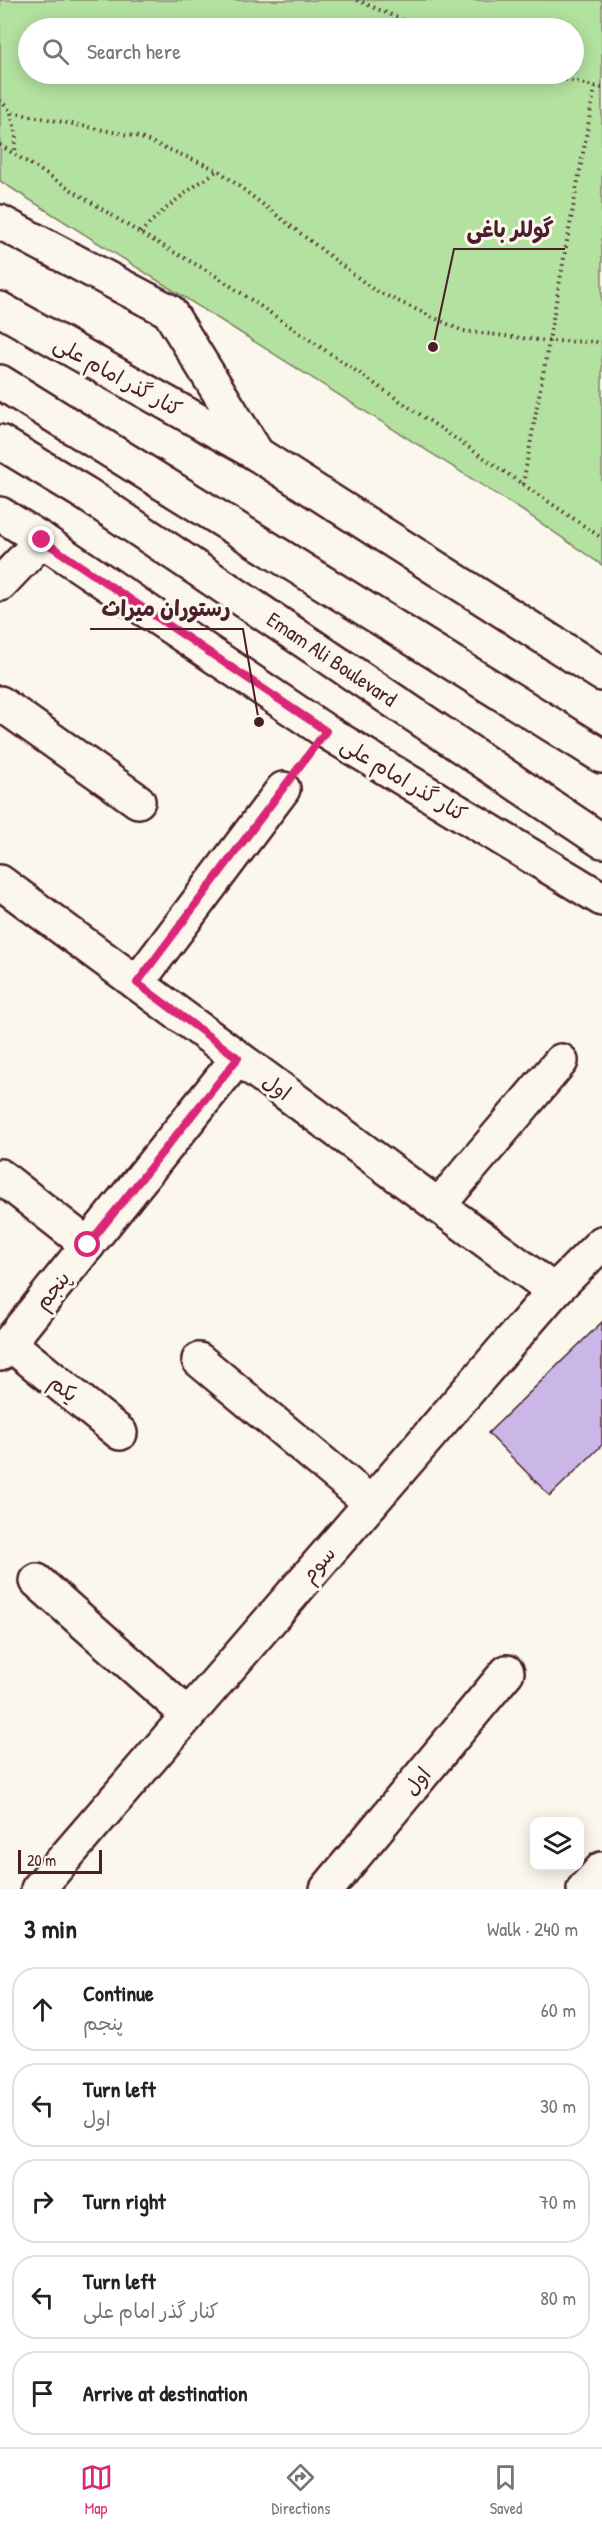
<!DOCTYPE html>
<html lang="en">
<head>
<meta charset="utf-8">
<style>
  body { margin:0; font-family:"Patrick Hand","Playpen Sans Arabic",sans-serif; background:#f6f6f6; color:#222 }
  .controls { position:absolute; right:18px; bottom:18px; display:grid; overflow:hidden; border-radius:12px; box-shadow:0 3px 15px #0003 }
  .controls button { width:54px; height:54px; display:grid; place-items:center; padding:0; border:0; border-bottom:2px solid #e0e0e0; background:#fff; color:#222; font:30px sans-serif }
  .scale { position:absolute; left:18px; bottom:15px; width:84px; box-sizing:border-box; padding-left:6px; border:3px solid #4a1f2b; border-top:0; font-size:16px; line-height:21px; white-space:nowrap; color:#4a1f2b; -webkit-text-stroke:4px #fbf7ec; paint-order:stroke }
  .stop { position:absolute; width:18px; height:18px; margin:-14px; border:4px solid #db2777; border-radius:50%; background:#fff }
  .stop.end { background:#db2777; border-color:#fff; box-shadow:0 2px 6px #0008 }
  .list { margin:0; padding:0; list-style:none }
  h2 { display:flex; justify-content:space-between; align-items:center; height:78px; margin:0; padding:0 24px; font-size:26px }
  h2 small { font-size:20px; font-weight:400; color:#767676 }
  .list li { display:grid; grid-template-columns:39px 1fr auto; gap:18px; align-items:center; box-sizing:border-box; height:84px; margin:0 12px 12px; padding:0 12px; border:2px solid #e0e0e0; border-radius:24px }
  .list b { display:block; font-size:22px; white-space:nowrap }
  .list p { margin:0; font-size:20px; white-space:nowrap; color:#767676 }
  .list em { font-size:20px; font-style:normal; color:#767676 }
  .icon { flex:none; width:33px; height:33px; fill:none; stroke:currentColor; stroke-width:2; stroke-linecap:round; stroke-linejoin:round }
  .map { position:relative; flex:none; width:602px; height:1889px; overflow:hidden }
  .search { position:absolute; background:#fff; box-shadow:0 3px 15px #0003; left:18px; right:18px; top:18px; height:66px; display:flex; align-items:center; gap:15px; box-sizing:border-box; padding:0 21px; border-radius:33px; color:#767676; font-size:22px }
  .sheet { height:558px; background:#fff }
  nav { display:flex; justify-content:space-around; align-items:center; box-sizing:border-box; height:84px; border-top:2px solid #e0e0e0; background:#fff; font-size:16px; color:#767676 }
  nav a { display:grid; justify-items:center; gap:3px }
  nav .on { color:#db2777 }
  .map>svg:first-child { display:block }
  .green { fill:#b3e19f; stroke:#7e8065; stroke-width:1.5; fill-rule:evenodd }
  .building { fill:#cab7e8; stroke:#4a1f2b; stroke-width:1.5 }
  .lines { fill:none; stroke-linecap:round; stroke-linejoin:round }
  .minor-casing { stroke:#4a1f2b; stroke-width:38 }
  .major-casing { stroke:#4a1f2b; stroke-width:38 }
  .highway-casing { stroke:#4a1f2b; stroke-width:38 }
  .path { stroke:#4a1f2b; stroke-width:4; stroke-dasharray:1.5 4.5; stroke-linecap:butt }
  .minor { stroke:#fbf7ec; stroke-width:33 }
  .major { stroke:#fbf7ec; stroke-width:33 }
  .highway { stroke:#fbf7ec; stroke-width:33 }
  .route { stroke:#db2777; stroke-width:8 }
  .labels { text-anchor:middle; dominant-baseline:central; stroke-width:6; stroke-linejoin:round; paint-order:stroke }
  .street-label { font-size:21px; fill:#4a1f2b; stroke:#fbf7ec }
  .leader { fill:none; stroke:#4a1f2b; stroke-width:2 }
  .callout-dot { fill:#4a1f2b; stroke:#fbf7ec; stroke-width:2 }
  .callout-label { font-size:22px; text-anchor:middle; font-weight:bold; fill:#4a1f2b; stroke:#fbf7ec; stroke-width:6; stroke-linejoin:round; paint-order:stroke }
</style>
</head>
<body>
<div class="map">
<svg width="602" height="1889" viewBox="0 0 602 1889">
  <rect width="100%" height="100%" fill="#fbf7ec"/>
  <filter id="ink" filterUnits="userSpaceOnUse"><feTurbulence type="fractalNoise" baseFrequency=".0167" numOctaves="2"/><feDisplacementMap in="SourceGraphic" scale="12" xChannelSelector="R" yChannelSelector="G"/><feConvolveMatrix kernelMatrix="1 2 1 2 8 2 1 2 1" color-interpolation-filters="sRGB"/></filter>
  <g filter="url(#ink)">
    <path class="green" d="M 0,0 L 602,0 L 602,565 L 526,513 L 0,181 ZM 28,28 L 574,28 L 574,74 L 28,74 Z"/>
    <polygon class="building" points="602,1322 602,1445 550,1496 488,1433"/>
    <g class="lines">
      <defs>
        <g id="minor">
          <polyline points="0,222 169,311 257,454"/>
          <polyline points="0,584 42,540"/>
          <polyline points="0,703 138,801"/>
          <polyline points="0,882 554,1291"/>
          <polyline points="137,983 283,789"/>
          <polyline points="0,1176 88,1245"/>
          <polyline points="438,1206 561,1061"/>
          <polyline points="9,1343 120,1433"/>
          <polyline points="0,1354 238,1058"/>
          <polyline points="199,1360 371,1503"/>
          <polyline points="37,1581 188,1715"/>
          <polyline points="38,1889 554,1291 602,1243"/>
          <polyline points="327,1889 507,1672"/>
          <polyline points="584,1889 602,1869"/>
        </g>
        <g id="major">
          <polyline points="0,309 257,454 602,674"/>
          <polyline points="0,514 42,540 325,731 602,899"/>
        </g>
        <g id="highway">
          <polyline points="0,382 602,756"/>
          <polyline points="0,442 86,494 602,841"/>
        </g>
      </defs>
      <use href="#minor" class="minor-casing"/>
      <use href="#major" class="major-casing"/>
      <use href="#highway" class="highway-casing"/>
      <g class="path">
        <polyline points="357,0 421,28"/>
        <polyline points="542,74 602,88"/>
        <polyline points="0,100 11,112 139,137 218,170 374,290 463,331 548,341 602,342"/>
        <polyline points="11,113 16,134 15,153"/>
        <polyline points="0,145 140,233 213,274 602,538"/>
        <path d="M 140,233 C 164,208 190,189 218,170"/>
        <polyline points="523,484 595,87"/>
      </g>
      <use href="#minor" class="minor"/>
      <use href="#major" class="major"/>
      <use href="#highway" class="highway"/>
    </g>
  </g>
  <g class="lines" filter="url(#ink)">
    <polyline class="route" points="42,540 326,731 137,983 238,1058 88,1245"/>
  </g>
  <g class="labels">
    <g class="street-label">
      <text transform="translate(118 376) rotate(29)">کنار گذر امام علی</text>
      <text transform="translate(332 659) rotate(34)">Emam Ali Boulevard</text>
      <text transform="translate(404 779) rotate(31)">کنار گذر امام علی</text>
      <text transform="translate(277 1087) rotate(36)">اول</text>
      <text transform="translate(52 1290) rotate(-51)">پنجم</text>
      <text transform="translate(64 1388) rotate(39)">یکم</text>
      <text transform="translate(318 1564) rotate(-49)">سوم</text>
      <text transform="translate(417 1781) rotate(-50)">اول</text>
    </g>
  </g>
  <path class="leader" d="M433 347L454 249H565M259 722L243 629H90"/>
  <g class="callout-dot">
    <circle cx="433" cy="347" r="6"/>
    <circle cx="259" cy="722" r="6"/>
  </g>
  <g class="callout-label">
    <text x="510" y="237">گوللر باغی</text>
    <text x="166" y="616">رستوران میراث</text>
  </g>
</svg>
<div class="controls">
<button><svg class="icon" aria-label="layers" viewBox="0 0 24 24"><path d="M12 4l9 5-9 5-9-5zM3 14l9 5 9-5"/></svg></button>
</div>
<div class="scale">20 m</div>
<div class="stop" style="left:88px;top:1245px"></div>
<div class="stop end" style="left:42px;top:540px"></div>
<div class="search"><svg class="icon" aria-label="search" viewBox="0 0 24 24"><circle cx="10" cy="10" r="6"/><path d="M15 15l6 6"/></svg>Search here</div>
</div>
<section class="sheet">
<h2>3 min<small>Walk · 240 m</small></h2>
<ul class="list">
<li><svg class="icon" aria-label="ahead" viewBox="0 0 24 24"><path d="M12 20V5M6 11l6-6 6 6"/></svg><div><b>Continue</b><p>پنجم</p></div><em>60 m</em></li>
<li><svg class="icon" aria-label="left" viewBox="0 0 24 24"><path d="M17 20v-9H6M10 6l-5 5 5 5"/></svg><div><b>Turn left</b><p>اول</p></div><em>30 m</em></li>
<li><svg class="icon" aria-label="right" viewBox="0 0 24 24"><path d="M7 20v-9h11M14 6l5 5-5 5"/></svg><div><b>Turn right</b></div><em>70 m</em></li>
<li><svg class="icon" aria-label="left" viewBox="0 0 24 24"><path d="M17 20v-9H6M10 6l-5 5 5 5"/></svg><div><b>Turn left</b><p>کنار گذر امام علی</p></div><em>80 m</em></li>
<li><svg class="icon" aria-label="arrive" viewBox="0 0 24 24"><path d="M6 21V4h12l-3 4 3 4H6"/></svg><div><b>Arrive at destination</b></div></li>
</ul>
</section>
<nav>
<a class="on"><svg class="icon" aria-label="map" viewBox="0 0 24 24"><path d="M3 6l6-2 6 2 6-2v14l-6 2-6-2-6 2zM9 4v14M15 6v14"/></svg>Map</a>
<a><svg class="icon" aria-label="directions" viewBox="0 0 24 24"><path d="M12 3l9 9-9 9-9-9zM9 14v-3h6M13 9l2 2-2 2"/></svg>Directions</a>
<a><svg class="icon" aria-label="saved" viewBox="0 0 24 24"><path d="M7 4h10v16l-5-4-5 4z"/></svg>Saved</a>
</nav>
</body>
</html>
